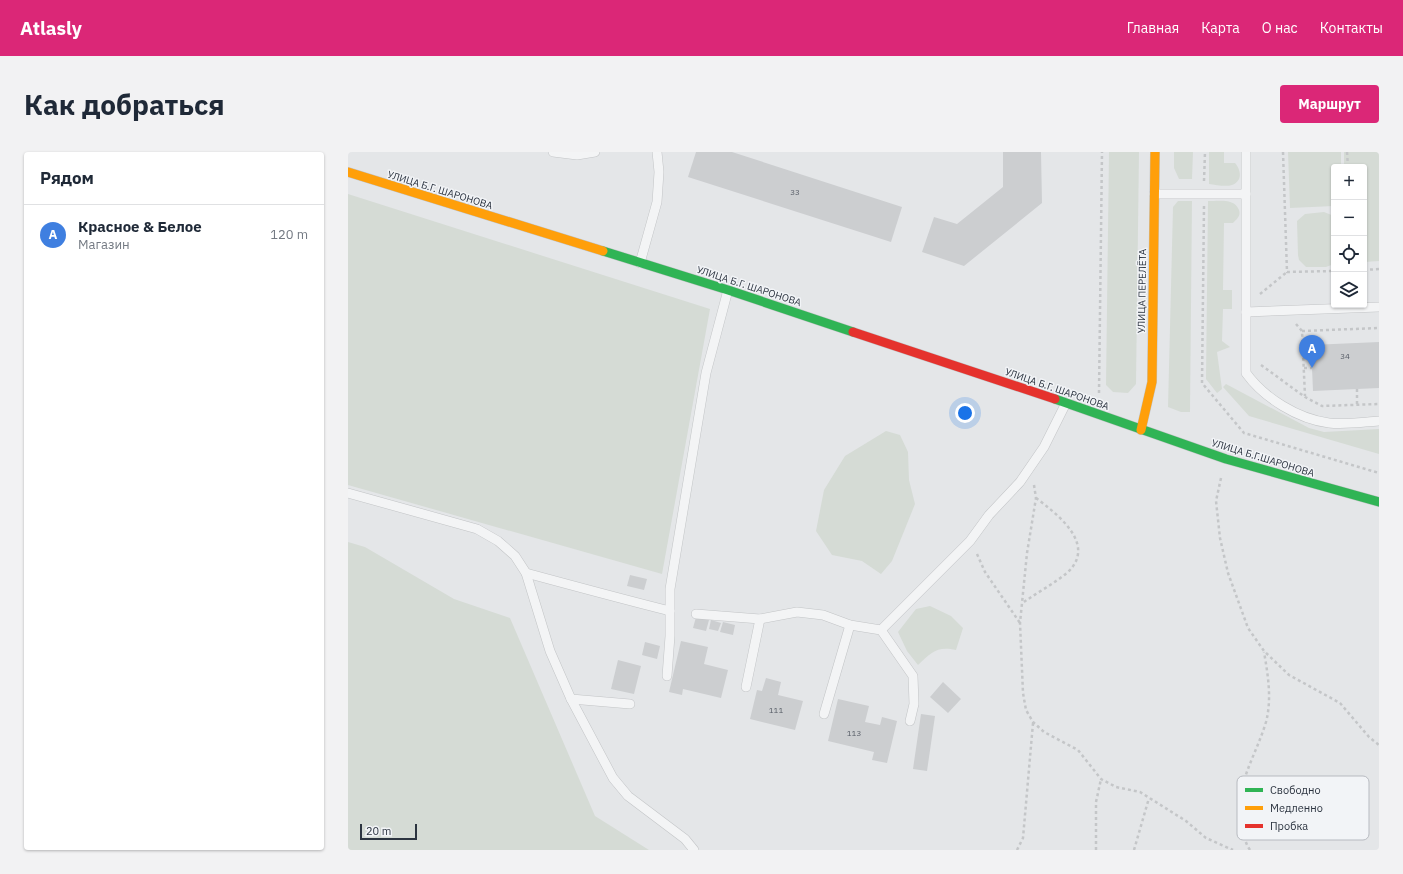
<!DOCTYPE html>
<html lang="ru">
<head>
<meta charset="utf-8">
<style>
  body { margin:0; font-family:"IBM Plex Sans",sans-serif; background:#f2f2f3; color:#1f2937 }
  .controls { position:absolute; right:12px; top:12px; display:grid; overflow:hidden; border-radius:4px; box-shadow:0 1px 3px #0004 }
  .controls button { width:36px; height:36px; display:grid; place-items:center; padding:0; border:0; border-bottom:1px solid #e0e1e3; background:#fff; color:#1f2937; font:20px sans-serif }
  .scale { position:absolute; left:12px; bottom:10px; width:57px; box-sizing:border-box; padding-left:4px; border:2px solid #2c3440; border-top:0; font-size:11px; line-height:14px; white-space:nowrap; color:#2c3440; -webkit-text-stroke:3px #f2f4f7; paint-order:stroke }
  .you { position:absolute; left:617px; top:261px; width:14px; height:14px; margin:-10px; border:3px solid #fff; border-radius:50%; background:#1a73e8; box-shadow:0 0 0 6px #1a73e833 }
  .badge { display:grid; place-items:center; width:26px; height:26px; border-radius:50%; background:#db2777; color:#fff; font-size:13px; font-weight:700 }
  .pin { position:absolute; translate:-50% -33px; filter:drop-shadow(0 1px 2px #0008) }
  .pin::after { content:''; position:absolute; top:21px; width:14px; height:12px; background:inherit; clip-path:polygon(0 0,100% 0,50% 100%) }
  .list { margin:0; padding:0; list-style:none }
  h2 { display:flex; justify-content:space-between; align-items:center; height:52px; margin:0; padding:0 16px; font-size:17px }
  h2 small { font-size:13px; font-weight:400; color:#747a83 }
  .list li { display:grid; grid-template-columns:26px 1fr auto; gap:12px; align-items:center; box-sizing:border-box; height:60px; padding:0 16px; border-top:1px solid #e0e1e3 }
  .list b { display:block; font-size:15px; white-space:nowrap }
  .list p { margin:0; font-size:13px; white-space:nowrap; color:#747a83 }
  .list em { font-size:13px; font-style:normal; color:#747a83 }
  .icon { flex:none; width:22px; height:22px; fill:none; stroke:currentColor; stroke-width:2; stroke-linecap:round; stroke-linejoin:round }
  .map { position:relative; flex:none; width:1031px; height:698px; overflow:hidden; border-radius:4px }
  header { display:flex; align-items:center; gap:24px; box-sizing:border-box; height:56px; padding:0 20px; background:#db2777; color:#fff }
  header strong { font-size:19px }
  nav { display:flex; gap:22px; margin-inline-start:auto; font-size:14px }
  .intro { display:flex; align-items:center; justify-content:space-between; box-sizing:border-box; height:96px; padding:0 24px }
  h1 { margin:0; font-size:28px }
  .button { padding:10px 18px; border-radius:4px; background:#db2777; color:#fff; font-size:14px; font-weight:700 }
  main { display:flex; gap:24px; padding:0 24px }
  aside { flex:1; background:#fff; border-radius:4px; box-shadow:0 1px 3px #0004 }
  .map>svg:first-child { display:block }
  .green { fill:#d5dbd5 }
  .building { fill:#ccced0 }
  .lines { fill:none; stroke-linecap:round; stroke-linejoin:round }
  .lane-casing { stroke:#c2c4c6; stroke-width:10 }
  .fast-casing { stroke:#c2c4c6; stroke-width:10 }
  .slow-casing { stroke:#c2c4c6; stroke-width:10 }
  .jam-casing { stroke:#c2c4c6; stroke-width:10 }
  .path { stroke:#c4c6c8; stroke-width:2.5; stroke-dasharray:3 3; stroke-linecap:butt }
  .lane { stroke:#f3f4f5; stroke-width:9 }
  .fast { stroke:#30b455; stroke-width:9 }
  .slow { stroke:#ff9f0a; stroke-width:9 }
  .jam { stroke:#e5322d; stroke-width:9 }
  .labels { text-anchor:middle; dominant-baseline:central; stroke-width:3; stroke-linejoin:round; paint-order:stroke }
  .number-label { font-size:8px; fill:#555b65 }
  .street-label { font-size:10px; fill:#2c3440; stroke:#f2f4f7 }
  .key { fill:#f2f4f7; stroke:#b7bac0; stroke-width:1 }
  .key-label { font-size:11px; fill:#2c3440 }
</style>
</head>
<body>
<header>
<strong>Atlasly</strong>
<nav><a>Главная</a><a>Карта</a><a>О нас</a><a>Контакты</a></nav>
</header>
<div class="intro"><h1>Как добраться</h1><a class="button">Маршрут</a></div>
<main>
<aside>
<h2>Рядом<small></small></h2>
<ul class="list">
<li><span class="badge" style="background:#3f7fe0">A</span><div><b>Красное &amp; Белое</b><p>Магазин</p></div><em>120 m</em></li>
</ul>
</aside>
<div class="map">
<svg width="1031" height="698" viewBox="0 0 1031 698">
  <rect width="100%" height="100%" fill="#e4e6e8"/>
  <g class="green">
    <polygon points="761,0 791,0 788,232 780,241 765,240 758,233"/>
    <polygon points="826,0 845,0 844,27 831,27 826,16"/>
    <path d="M 861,0 L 876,0 L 876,11 L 887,11 C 893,18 895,29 884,33 C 878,35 868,33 861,32 Z"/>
    <polygon points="940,0 993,0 993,15 986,15 986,54 942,56"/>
    <polygon points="996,0 1031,0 1031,109 1016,110 1016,15 996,15"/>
    <polygon points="0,42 362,157 314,422 0,333"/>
    <polygon points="830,49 844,49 842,260 833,260 820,255 825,55"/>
    <path d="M 860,49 C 870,49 887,46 891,58 C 893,64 889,67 885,71 L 876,71 L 875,138 L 884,138 L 884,157 L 875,157 L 874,189 L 882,195 L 869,200 L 874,237 L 869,241 L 858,227 Z"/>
    <polygon points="976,60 986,64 986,112 978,115 958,115 951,108 950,103 949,69 957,62"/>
    <polygon points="878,232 961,276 976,280 1031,277 1031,302 901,264 875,235"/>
    <polygon points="538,279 552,283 560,300 561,328 567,352 544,409 533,422 514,409 484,403 468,379 476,338 497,304"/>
    <polygon points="0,390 17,395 106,447 162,466 247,664 301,698 0,698"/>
    <path d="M 582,454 L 603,464 L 615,476 L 608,498 C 589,494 584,500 570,513 L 559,499 L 550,480 L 568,457 Z"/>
  </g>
  <g class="building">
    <polygon points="348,0 384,0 554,55 543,90 340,25"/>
    <polygon points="655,0 693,0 694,51 616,114 574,100 586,65 609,72 655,35"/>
    <polygon points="1031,190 1031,236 965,239 963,193"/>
    <polygon points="282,423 299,427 296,438 279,434"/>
    <polygon points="348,465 361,468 358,479 345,476"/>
    <polygon points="363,468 373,471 370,479 361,477"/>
    <polygon points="375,470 387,473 385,483 372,480"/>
    <polygon points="333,489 360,495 356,512 380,518 373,546 335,537 334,543 321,540"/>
    <polygon points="297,490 312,494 309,507 294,503"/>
    <polygon points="270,508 293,514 286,542 263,537"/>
    <polygon points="418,526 433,530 430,543 455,549 447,578 402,567 409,538 414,539"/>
    <polygon points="595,530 613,547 600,561 582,545"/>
    <polygon points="490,547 521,554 517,570 532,573 534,565 549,569 539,611 524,608 526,600 480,589"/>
    <polygon points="573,562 587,564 579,619 565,617"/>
  </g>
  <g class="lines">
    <defs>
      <g id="lane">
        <polyline points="205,0 229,3 247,0"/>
        <path d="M 898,0 L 898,221 C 916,246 950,267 981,271 C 997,273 1015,270 1031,269"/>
        <polyline points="806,42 898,42"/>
        <polyline points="292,111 309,50 311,20 309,0"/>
        <polyline points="898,160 1031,155"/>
        <polyline points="0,341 129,377 150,389 167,404 178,421 202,499 223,547 265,626 280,644 337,687 346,698"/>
        <path d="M 178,421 C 226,434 274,447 322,459"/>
        <polyline points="348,462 412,467 449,460 475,463 502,473 533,478 565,524 566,552 562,569"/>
        <polyline points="533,478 622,389 641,363 672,330 696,295 718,251"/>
        <polyline points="319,524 322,484 322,437 358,221 380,138"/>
        <polyline points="398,535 412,467"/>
        <polyline points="223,547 282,552"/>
        <polyline points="476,562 502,473"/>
      </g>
      <g id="fast">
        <polyline points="255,99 380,138 505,180"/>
        <polyline points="707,247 878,307 1031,350"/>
      </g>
      <g id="slow">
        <polyline points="0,20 255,99"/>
        <polyline points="793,278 804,230 807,0"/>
      </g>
      <polyline id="jam" points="505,180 707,247"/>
    </defs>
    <use href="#lane" class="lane-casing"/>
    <use href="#fast" class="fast-casing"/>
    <use href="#slow" class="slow-casing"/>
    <use href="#jam" class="jam-casing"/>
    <g class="path">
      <polyline points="935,0 939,120 986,119"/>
      <polyline points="999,0 1000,15"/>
      <polyline points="856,29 857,0"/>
      <polyline points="856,54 854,231 896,281 1031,321"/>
      <polyline points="1016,118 1031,117"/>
      <polyline points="912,142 939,120"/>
      <polyline points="948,172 954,179 957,244"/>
      <polyline points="954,179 1031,176"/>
      <polyline points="913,213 957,245 974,254 1031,252"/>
      <polyline points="956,216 964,216"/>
      <polyline points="1009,237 1009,253"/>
      <polyline points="751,241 754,0"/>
      <polyline points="873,326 868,349 872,386 880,421 900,476 916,499 941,523 992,551 1021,585 1031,593"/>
      <polyline points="686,333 688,346 679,401 672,471 675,541 678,558 685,570 696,580 730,598 753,627 768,635 792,640 838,669 858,686 885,698"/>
      <polyline points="629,402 637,420 672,471"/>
      <path d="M 676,450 C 690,440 707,431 720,420 C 749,392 709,362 688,346"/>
      <polyline points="669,698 675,686 685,571"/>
      <polyline points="748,698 748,650 753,627"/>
      <polyline points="786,698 801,646"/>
      <path d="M 902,698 C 897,691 896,683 894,675 C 885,634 907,607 918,570 C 924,547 920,523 916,500"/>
    </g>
    <use href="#lane" class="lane"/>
    <use href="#fast" class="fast"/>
    <use href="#slow" class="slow"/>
    <use href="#jam" class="jam"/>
  </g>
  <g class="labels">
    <g class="number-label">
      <text x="447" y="40">33</text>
      <text x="997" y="204">34</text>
      <text x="428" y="558">111</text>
      <text x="506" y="581">113</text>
    </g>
    <g class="street-label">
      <text transform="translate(92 38) rotate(17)">УЛИЦА Б.Г. ШАРОНОВА</text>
      <text transform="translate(401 134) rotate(18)">УЛИЦА Б.Г. ШАРОНОВА</text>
      <text transform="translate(794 139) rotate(-89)">УЛИЦА ПЕРЕЛЁТА</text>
      <text transform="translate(709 237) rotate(19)">УЛИЦА Б.Г. ШАРОНОВА</text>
      <text transform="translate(915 306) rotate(17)">УЛИЦА Б.Г.ШАРОНОВА</text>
    </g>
  </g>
  <rect x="889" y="624" width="132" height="64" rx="6" class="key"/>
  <rect x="897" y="636" width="18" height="4" fill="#30b455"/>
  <rect x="897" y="654" width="18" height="4" fill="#ff9f0a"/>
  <rect x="897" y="672" width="18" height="4" fill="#e5322d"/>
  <g class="key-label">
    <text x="922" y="642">Свободно</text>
    <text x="922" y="660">Медленно</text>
    <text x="922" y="678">Пробка</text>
  </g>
</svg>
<div class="controls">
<button>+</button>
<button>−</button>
<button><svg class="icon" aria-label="locate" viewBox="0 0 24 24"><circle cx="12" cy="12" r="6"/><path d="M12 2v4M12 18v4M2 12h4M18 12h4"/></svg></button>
<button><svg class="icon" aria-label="layers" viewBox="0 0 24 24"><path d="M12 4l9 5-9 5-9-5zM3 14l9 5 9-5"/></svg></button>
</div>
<div class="scale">20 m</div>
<div class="you"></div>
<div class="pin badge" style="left:964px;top:216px;background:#3f7fe0">A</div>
</div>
</main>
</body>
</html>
